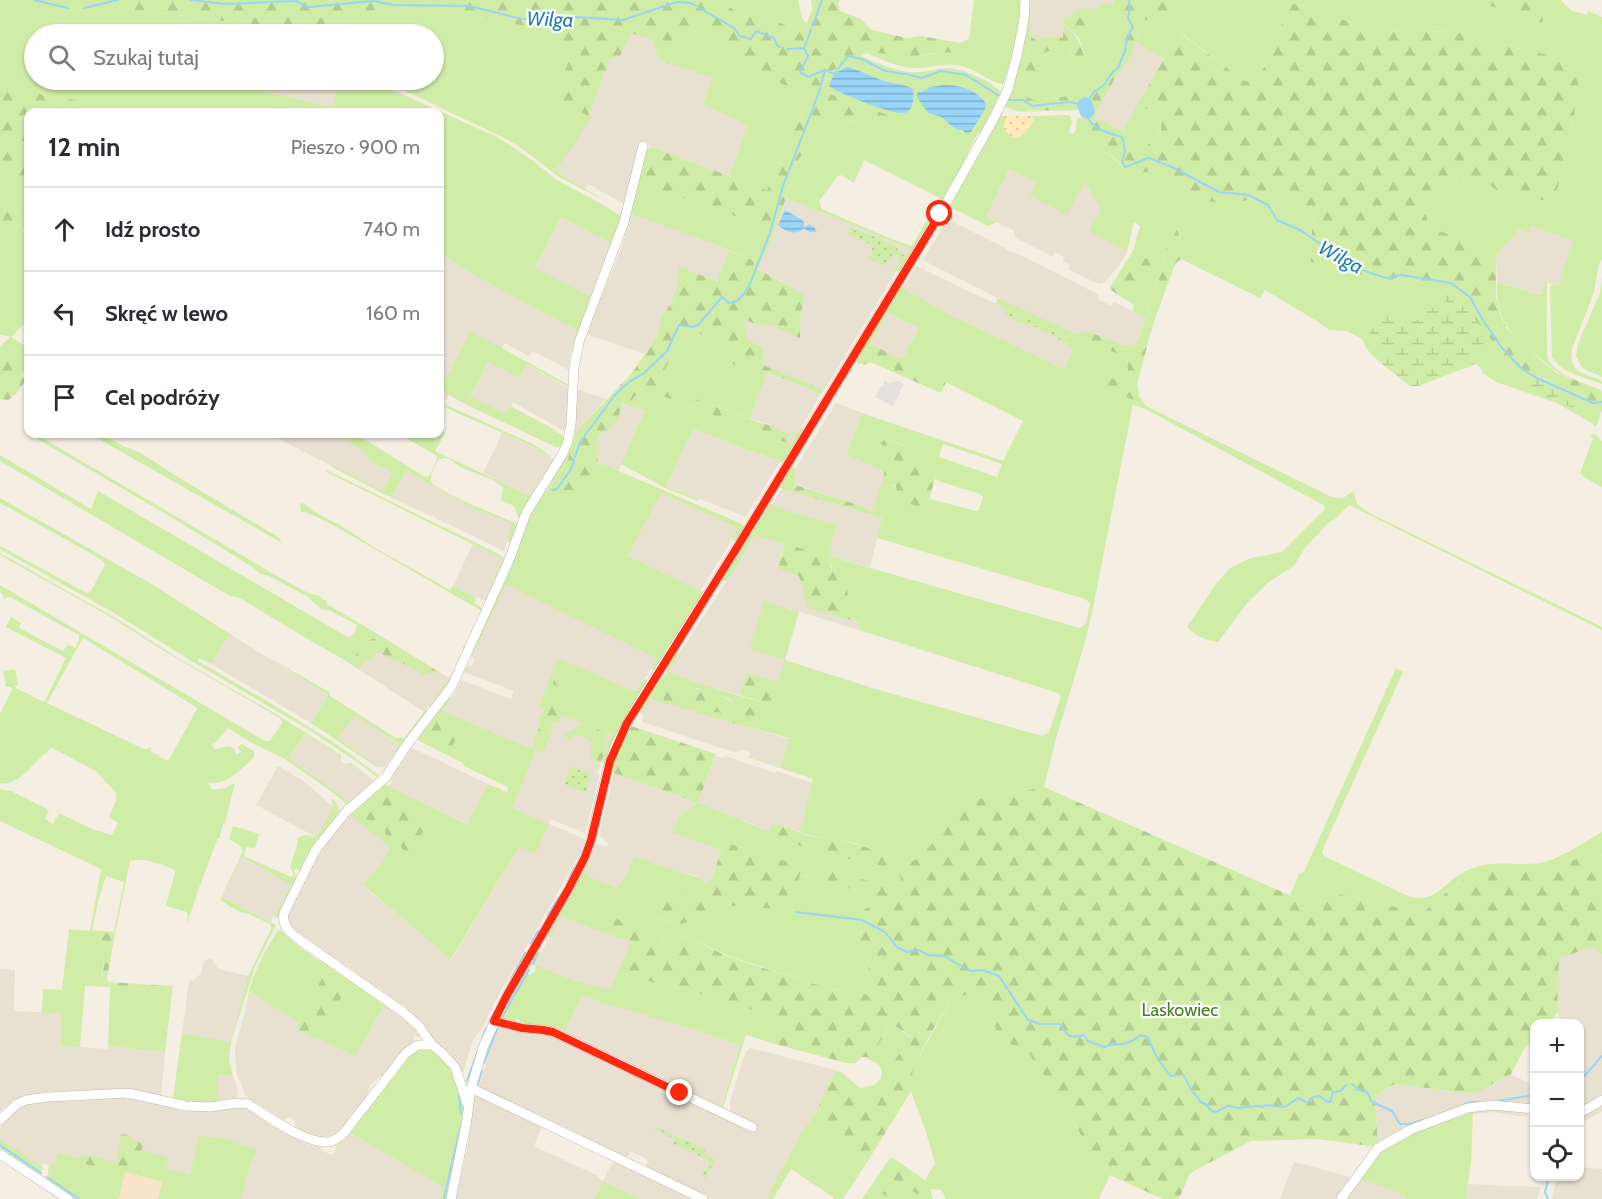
<!DOCTYPE html>
<html lang="pl">
<head>
<meta charset="utf-8">
<style>
  body { margin:0; font-family:Cabin,sans-serif; background:#f7f7f7; color:#2b2b33 }
  .controls { position:absolute; right:18px; bottom:18px; display:grid; overflow:hidden; border-radius:12px; box-shadow:0 2px 4px #0004 }
  .controls button { width:54px; height:54px; display:grid; place-items:center; padding:0; border:0; border-bottom:2px solid #e1e1e2; background:#fff; color:#2b2b33; font:30px sans-serif }
  .stop { position:absolute; width:18px; height:18px; margin:-14px; border:4px solid #ff290f; border-radius:50%; background:#fff }
  .stop.end { background:#ff290f; border-color:#fff; box-shadow:0 2px 6px #0008 }
  .list { margin:0; padding:0; list-style:none }
  h2 { display:flex; justify-content:space-between; align-items:center; height:78px; margin:0; padding:0 24px; font-size:26px }
  h2 small { font-size:20px; font-weight:400; color:#7c7c81 }
  .list li { display:grid; grid-template-columns:39px 1fr auto; gap:18px; align-items:center; box-sizing:border-box; height:84px; padding:0 24px; border-top:2px solid #e1e1e2 }
  .list b { display:block; font-size:22px; white-space:nowrap }
  .list em { font-size:20px; font-style:normal; color:#7c7c81 }
  .icon { flex:none; width:33px; height:33px; fill:none; stroke:currentColor; stroke-width:2; stroke-linecap:round; stroke-linejoin:round }
  .map { position:relative; flex:none; width:1602px; height:1199px; overflow:hidden }
  .search { position:absolute; background:#fff; box-shadow:0 2px 4px #0004; left:24px; top:24px; width:420px; height:66px; display:flex; align-items:center; gap:15px; box-sizing:border-box; padding:0 21px; border-radius:33px; color:#7c7c81; font-size:22px }
  .panel { position:absolute; background:#fff; box-shadow:0 2px 4px #0004; left:24px; top:108px; width:420px; height:330px; border-radius:12px }
  .map>svg:first-child { display:block }
  .residential { fill:#e8e0d1 }
  .commercial { fill:#f9e4cb }
  .grass { fill:#d0eda7; fill-rule:evenodd }
  .forest { fill:url(#forest-firs) }
  .wetland { fill:url(#wetland-marsh) }
  .sand { fill:url(#sand-dots) }
  .garden { fill:url(#garden-dots) }
  .parking { fill:#e4e0dc }
  .water { fill:url(#water-rules) }
  .lines { fill:none; stroke-linecap:round; stroke-linejoin:round }
  .stream { stroke:#98d5f8; stroke-width:2 }
  .river { stroke:#98d5f8; stroke-width:15 }
  .minor-casing { stroke:#c3b8a8; stroke-width:10 }
  .minor { stroke:#fff; stroke-width:9 }
  .route { stroke:#ff290f; stroke-width:8 }
  .labels { text-anchor:middle; dominant-baseline:central; stroke-width:4.5; stroke-linejoin:round; paint-order:stroke }
  .park-label { font-size:18px; fill:#477e20; stroke:#fff }
  .water-label { font-size:20px; font-style:italic; fill:#1f7cb5; stroke:#fff }
</style>
</head>
<body>
<div class="map">
<svg width="1602" height="1199" viewBox="0 0 1602 1199">
  <defs>
    <pattern id="forest-firs" width="22" height="20" patternUnits="userSpaceOnUse" patternTransform="scale(1.5)"><rect width="22" height="20" fill="#d0eda7"/><path d="M5 1l3.5 6h-7zM16 11l3.5 6h-7z" fill="#b4cc90"/></pattern>
    <pattern id="wetland-marsh" width="20" height="14" patternUnits="userSpaceOnUse" patternTransform="scale(1.5)"><rect width="20" height="14" fill="#d0eda7"/><path d="M1 5h8M5 5V1M11 12h8M15 12V8" fill="none" stroke="#b4cc90"/></pattern>
    <pattern id="sand-dots" width="8" height="8" patternUnits="userSpaceOnUse" patternTransform="scale(1.5)"><rect width="8" height="8" fill="#fdecba"/><path d="M2 2h.1M6 6h.1" fill="none" stroke="#dacba0" stroke-width="1.8" stroke-linecap="round"/></pattern>
    <pattern id="garden-dots" width="8" height="8" patternUnits="userSpaceOnUse" patternTransform="scale(1.5)"><rect width="8" height="8" fill="#d0eda7"/><path d="M2 2h.1M6 6h.1" fill="none" stroke="#b4cc90" stroke-width="1.8" stroke-linecap="round"/></pattern>
    <pattern id="water-rules" width="6" height="5" patternUnits="userSpaceOnUse" patternTransform="scale(1.5)"><rect width="6" height="5" fill="#98d5f8"/><path d="M0 2.5h6" fill="none" stroke="#7eaec9"/></pattern>
  </defs>
  <rect width="100%" height="100%" fill="#f4eee3"/>
  <g class="residential">
    <polygon points="1030,0 1114,0 1113,5 1100,9 1077,9 1069,17 1064,17 1064,38 1053,36 1039,39 1031,38"/>
    <polygon points="631,32 652,40 659,60 713,78 703,105 748,125 729,176 651,147 646,142 639,141 624,204 588,184 585,189 555,171 590,117 588,116 610,59 620,56"/>
    <polygon points="1136,42 1164,59 1137,104 1123,131 1094,119 1115,78 1128,62"/>
    <polygon points="249,80 340,80 333,107 245,87"/>
    <polygon points="1101,150 1123,168 1090,231 1127,252 1121,263 1105,282 1099,284 1068,269 1070,265 1063,261 1064,257 1055,252 1053,257 1016,238 1013,230 986,217 1009,169 1037,182 1031,195"/>
    <polygon points="786,198 910,249 824,390 762,365 763,347 747,340 743,322 746,320 755,324 771,326 800,337 800,321 804,294 758,268 774,234"/>
    <polygon points="632,215 677,230 729,251 717,281 679,268 676,289 671,304 661,317 657,336 644,354 586,334 620,251"/>
    <polygon points="561,217 610,243 612,247 593,298 535,269"/>
    <polygon points="946,222 953,222 1003,247 1011,252 1014,252 1099,295 1098,299 1111,306 1114,302 1145,318 1141,333 1136,342 1133,345 1123,345 1094,334 1078,334 1079,337 998,298 923,260"/>
    <polygon points="1530,226 1573,241 1558,286 1546,282 1543,295 1497,283 1496,256 1519,229"/>
    <polygon points="440,254 488,283 576,330 569,360 570,363 569,370 532,351 529,356 505,343 501,349 440,391 449,395 446,400 440,397"/>
    <polygon points="916,266 1076,342 1064,369 947,313 903,288"/>
    <polygon points="888,313 919,328 902,360 871,344"/>
    <polygon points="488,362 519,378 526,364 568,388 566,432 513,402 506,415 470,396"/>
    <polygon points="767,372 821,394 791,444 787,443 789,434 774,428 769,424 750,419"/>
    <polygon points="577,389 606,399 575,433"/>
    <polygon points="622,403 645,411 618,472 598,462 598,436 618,421"/>
    <polygon points="836,403 862,413 846,455 884,471 884,478 879,489 873,512 862,506 795,484 795,469"/>
    <polygon points="693,429 780,462 746,517 666,486"/>
    <polygon points="502,433 532,446 554,460 530,496 483,473"/>
    <polygon points="269,434 350,434 351,443 363,451 370,461 390,471 392,474 383,490 385,493"/>
    <polygon points="406,471 476,510 513,523 504,551 392,497"/>
    <polygon points="782,488 882,518 870,567 829,556 836,525 771,506"/>
    <polygon points="661,493 739,528 700,591 628,556"/>
    <polygon points="754,536 785,544 778,569 799,576 809,608 861,623 859,630 764,601 785,660 779,681 746,673 740,695 710,687 667,672 723,587"/>
    <polygon points="473,544 503,559 485,601 478,597 476,598 453,586"/>
    <polygon points="506,583 657,659 637,693 558,658 612,735 597,774 600,775 585,833 550,819 549,824 585,839 581,852 498,996 483,1026 473,1040 463,1073 454,1058 436,1043 409,1012 408,1009 402,1004 400,1005 378,987 375,988 353,973 353,970 348,967 345,969 311,944 312,942 291,927 288,921 288,912 320,852 351,813 390,848 381,864 363,886 452,959 519,847 499,838 536,750 441,711 455,693 461,680 511,699 514,691 464,672 467,666 472,666 474,660 472,657"/>
    <polygon points="363,625 449,678 442,690 424,712 343,659"/>
    <polygon points="230,634 328,695 311,723 211,664"/>
    <polygon points="650,699 789,739 781,767 752,758 749,752 741,750 737,753 642,722 643,716 642,713"/>
    <polygon points="355,714 399,745 395,754 385,767 379,767 338,738"/>
    <polygon points="305,734 339,755 339,760 348,766 352,765 372,780 372,783 350,802 289,758"/>
    <polygon points="412,748 488,784 468,824 387,786 392,782 390,779"/>
    <polygon points="716,756 723,758 725,756 775,773 776,771 812,783 800,832 778,824 772,825 768,831 745,821 678,818 673,833 721,850 712,878 706,884 701,878 694,875 678,872 634,856 624,879 616,888 584,874 596,844 607,847 608,843 599,835 614,773 698,803"/>
    <polygon points="278,766 305,782 333,807 316,837 256,805"/>
    <polygon points="242,857 291,885 271,922 222,897"/>
    <polygon points="562,916 595,930 632,942 610,991 573,980 534,964"/>
    <polygon points="1591,947 1602,954 1602,1111 1580,1124 1580,1024 1563,1023 1557,1013 1557,991 1559,959"/>
    <polygon points="209,959 213,960 218,969 248,976 230,1042 182,1033 189,981 198,977 201,972 204,961"/>
    <polygon points="0,969 15,970 14,1011 62,1013 61,1046 108,1049 108,1046 165,1052 161,1096 128,1089 44,1092 15,1100 0,1111"/>
    <polygon points="250,992 299,1023 296,1029 318,1041 319,1039 355,1056 385,1004 411,1023 418,1035 414,1035 413,1043 403,1049 382,1078 380,1076 372,1083 368,1089 370,1096 344,1129 333,1136 320,1137 307,1134 295,1126 295,1121 289,1117 283,1120 262,1107 259,1106 252,1102 245,1095 237,1074 235,1056 235,1048"/>
    <polygon points="582,995 605,1004 689,1028 740,1045 720,1108 627,1062 624,1063 624,1060 619,1058 617,1059 564,1033"/>
    <polygon points="503,1027 531,1035 547,1034 597,1057 599,1060 606,1064 609,1063 645,1079 649,1083 681,1097 689,1103 693,1103 731,1116 730,1101 742,1063 746,1052 750,1048 835,1070 815,1114 801,1133 766,1199 712,1199 647,1168 648,1167 646,1166 648,1160 643,1157 630,1151 627,1158 479,1087 489,1053 499,1028"/>
    <polygon points="1511,1074 1534,1086 1527,1117 1493,1112 1475,1114 1432,1123 1378,1147 1375,1094 1395,1084 1475,1094"/>
    <polygon points="217,1075 233,1076 238,1090 237,1098 217,1104"/>
    <polygon points="475,1095 542,1126 534,1146 598,1176 598,1178 603,1181 610,1167 613,1163 622,1165 690,1197 689,1199 641,1199 603,1181 594,1199 456,1199 468,1144"/>
    <polygon points="125,1096 126,1100 133,1097 179,1110 203,1112 204,1110 233,1106 247,1107 286,1130 287,1134 306,1144 321,1147 322,1151 333,1155 350,1133 443,1187 440,1199 241,1199 250,1165 259,1150 222,1138 199,1135 190,1175 166,1168 168,1158 120,1144 117,1170 57,1152 55,1167 43,1164 41,1167 27,1158 22,1152 0,1140 0,1126 13,1111 26,1104 64,1099 67,1102 73,1101 74,1099"/>
    <polygon points="1294,1162 1358,1179 1407,1195 1406,1199 1280,1199"/>
    <polygon points="1580,1167 1602,1169 1602,1199 1552,1199 1555,1185 1560,1177 1580,1176"/>
    <polygon points="1468,1184 1541,1187 1537,1199 1466,1199"/>
  </g>
  <polygon class="commercial" points="125,1172 162,1182 158,1199 119,1199"/>
  <g class="grass">
    <polygon points="0,0 89,0 130,9 232,22 268,34 34,34 34,80 249,80 246,87 333,107 340,80 358,80 379,85 404,95 497,137 532,160 557,180 607,207 623,218 612,247 610,246 610,243 561,217 535,268 593,298 575,351 571,351 576,330 488,283 440,254 440,112 89,112 84,103 67,98 57,100 17,85 0,89"/>
    <polygon points="381,0 456,0 459,12 471,22 486,18 525,26 544,37 569,60 567,105 591,117 576,142 555,171 611,204 559,177 516,144 431,103 401,89 373,80 434,80 434,34 321,34 340,15 379,8"/>
    <polygon points="715,0 798,0 802,18 807,24 805,28 789,27 764,15 744,15"/>
    <path d="M 974,0 L 1022,0 L 1021,23 L 1004,84 C 989,83 974,67 957,65 C 945,63 933,67 920,68 C 901,69 884,61 867,53 L 870,52 L 911,57 L 961,49 L 959,43 L 969,39 Z"/>
    <path d="M 1028,0 L 1030,0 L 1031,38 L 1022,82 L 1037,70 L 1037,58 L 1045,52 L 1039,39 L 1053,36 L 1060,50 L 1067,50 L 1074,57 L 1084,53 L 1079,38 L 1064,24 L 1064,17 L 1069,17 L 1074,25 L 1079,27 L 1094,22 L 1090,8 L 1100,9 L 1100,3 L 1113,5 L 1114,0 L 1124,0 C 1124,20 1126,49 1113,66 C 1105,76 1095,85 1086,94 L 1033,100 L 1015,90 L 1028,110 L 1048,111 C 1034,111 1015,114 1004,106 Z"/>
    <path d="M 1181,0 L 1473,0 L 1542,23 L 1550,0 L 1561,0 L 1570,10 L 1587,15 L 1588,11 L 1602,17 L 1602,259 L 1598,268 L 1594,292 L 1572,349 C 1569,376 1584,372 1602,381 L 1602,384 C 1585,377 1562,374 1552,357 L 1550,287 L 1552,284 L 1558,286 L 1573,241 L 1530,226 L 1529,233 L 1519,229 L 1496,256 L 1496,264 L 1478,253 L 1472,243 L 1429,227 L 1425,212 L 1439,191 L 1464,181 L 1491,186 L 1500,193 L 1549,201 L 1556,196 L 1574,115 L 1580,61 L 1523,50 L 1456,32 L 1374,30 L 1289,2 L 1272,54 L 1254,84 L 1243,80 L 1181,33 L 1164,59 L 1136,42 L 1138,18 L 1161,23 L 1168,26 Z"/>
    <polygon points="686,30 702,33 782,84 813,89 767,190 729,176 748,125 703,105 713,78 673,65"/>
    <path d="M 861,56 C 877,63 893,70 910,72 C 922,73 934,69 947,68 C 962,68 991,81 1001,92 L 981,133 L 978,133 L 968,151 L 970,152 L 955,182 L 900,270 L 898,271 L 897,270 L 910,249 L 786,198 L 798,161 L 820,124 L 853,120 L 890,127 L 901,120 L 827,93 L 823,87 L 832,71 ZM 864,160 L 940,198 L 912,246 L 889,238 L 822,209 L 819,201 L 838,176 L 841,175 L 854,183 Z"/>
    <path d="M 1137,104 L 1160,116 C 1163,136 1158,140 1141,149 L 1123,131 Z"/>
    <path d="M 1002,115 L 1006,119 L 1034,120 L 1031,116 L 1068,115 L 1071,117 L 1072,123 L 1069,132 L 1073,134 L 1076,129 L 1077,119 L 1082,117 L 1085,125 L 1100,144 L 1099,149 L 1112,157 L 1129,172 L 1146,172 L 1159,169 C 1163,175 1167,184 1173,188 C 1179,192 1188,194 1194,197 C 1230,208 1242,206 1273,186 L 1293,208 L 1313,217 L 1311,242 L 1312,262 L 1335,266 L 1383,282 L 1397,278 L 1439,284 L 1460,299 L 1492,340 L 1502,343 L 1503,353 L 1508,361 L 1545,380 L 1553,381 L 1588,405 L 1602,405 L 1602,410 L 1596,427 L 1590,422 L 1557,403 L 1496,382 L 1483,373 L 1480,367 L 1475,364 L 1418,386 L 1410,386 L 1374,357 L 1366,348 L 1362,339 L 1347,331 L 1329,330 L 1317,321 L 1265,290 L 1260,298 L 1181,259 L 1182,244 L 1178,228 L 1162,230 L 1166,246 L 1163,269 L 1147,311 L 1156,316 L 1150,335 L 1141,333 L 1145,318 L 1132,311 L 1134,305 L 1121,297 C 1136,292 1142,290 1148,274 L 1121,275 L 1111,290 L 1110,287 L 1133,251 L 1140,226 L 1134,222 L 1127,252 L 1089,231 L 1101,210 L 1085,181 L 1067,215 L 1030,196 L 1036,182 L 1009,169 L 986,217 L 996,222 L 995,223 L 988,226 L 952,208 L 951,205 L 1000,117 Z"/>
    <path d="M 0,133 C 9,138 19,139 28,143 L 28,158 L 22,158 L 0,146 Z"/>
    <path d="M 650,146 L 639,183 L 682,198 L 699,202 L 750,222 L 774,234 L 758,268 L 753,266 L 755,261 C 714,244 674,229 632,215 L 625,235 L 623,232 L 645,151 Z"/>
    <path d="M 2,166 L 9,172 L 10,179 L 28,188 L 28,228 L 24,227 L 23,231 L 28,233 L 28,283 C 26,290 28,311 28,320 L 11,337 L 28,348 L 28,369 L 23,371 L 21,376 L 8,361 L 0,360 L 0,347 L 10,337 L 0,334 L 0,222 L 16,228 L 20,224 L 18,209 L 0,202 L 0,171 Z"/>
    <polygon points="1602,278 1602,377 1582,368 1576,356 1578,344 1600,293"/>
    <path d="M 1546,282 L 1547,282 L 1547,356 C 1551,367 1557,370 1567,376 C 1552,371 1552,367 1540,358 C 1511,335 1496,322 1497,283 L 1542,295 Z"/>
    <path d="M 902,285 L 904,285 L 903,288 L 947,313 L 1064,369 L 1076,342 L 996,304 L 998,298 L 1127,358 L 1128,375 L 1124,383 L 1102,375 L 1097,378 L 1133,400 L 1137,383 L 1139,396 L 1146,406 L 1332,497 L 1343,498 L 1354,491 C 1355,505 1360,507 1371,514 L 1602,627 L 1602,630 L 1349,505 L 1334,520 L 1330,521 L 1304,549 L 1294,566 L 1270,581 L 1248,602 L 1218,642 C 1207,641 1194,635 1187,627 L 1216,584 L 1230,568 L 1251,558 L 1282,552 L 1325,509 L 1325,506 L 1151,412 L 1133,404 L 1093,608 L 1085,642 L 1056,739 L 1044,787 L 957,803 L 941,820 L 932,844 L 918,858 L 908,864 C 885,854 862,844 837,839 C 824,837 812,837 800,832 L 813,779 L 747,757 L 751,755 L 752,758 L 781,767 L 789,738 L 748,727 L 756,724 L 729,699 L 698,688 L 684,692 L 709,713 L 719,712 L 729,722 L 650,699 L 642,713 L 638,712 L 662,676 L 665,675 L 667,672 L 665,668 L 676,652 L 679,654 L 667,672 L 710,687 L 771,705 L 785,660 L 750,649 L 764,601 L 799,612 L 785,660 L 872,688 L 1042,736 L 1049,732 L 1061,696 L 1058,693 L 859,630 L 864,614 L 840,606 L 829,556 L 754,536 L 727,581 L 722,579 L 769,504 L 773,504 L 772,506 L 836,525 L 829,556 L 1080,628 L 1086,623 L 1090,603 L 1085,599 L 877,538 L 882,518 L 872,515 L 879,489 L 882,492 L 892,484 L 926,509 L 930,499 L 977,511 L 979,509 L 983,497 L 980,494 L 935,480 L 937,469 L 910,460 L 905,453 L 906,445 L 885,439 L 881,443 L 885,452 L 896,456 L 893,465 L 884,471 L 846,455 L 862,413 L 1003,461 L 1023,421 L 902,360 L 919,328 L 888,313 L 859,365 L 855,359 ZM 943,444 L 1002,464 L 997,477 L 939,457 Z"/>
    <polygon points="470,332 502,348 567,384 571,388 568,393 568,387 527,364 519,378 488,362 470,396 506,414 510,406 550,427 564,437 563,447 556,447 545,442 465,404 440,390"/>
    <polygon points="697,332 729,349 757,368 767,372 750,419 661,386 658,379 675,354 678,344"/>
    <path d="M 577,385 C 576,409 578,437 568,459 C 561,473 549,484 543,498 L 565,490 L 584,490 L 598,462 L 742,524 L 744,527 L 737,541 L 732,539 L 738,528 L 661,493 L 628,556 L 705,593 L 655,671 L 651,669 L 657,659 L 506,584 L 472,657 L 470,655 L 523,525 L 559,465 Z"/>
    <polygon points="642,388 790,444 801,427 803,430 783,463 693,429 666,486 699,499 698,501 665,488 621,464 645,411 628,405"/>
    <path d="M 440,402 L 533,444 L 545,452 L 555,461 L 543,482 L 541,480 L 553,459 L 532,446 L 444,407 L 440,421 L 445,433 L 435,451 L 530,496 L 534,490 L 536,492 L 521,518 L 518,517 L 514,506 L 501,500 L 503,489 L 501,486 L 493,480 L 460,467 L 450,459 L 444,458 L 439,459 C 435,467 428,476 432,484 L 461,500 L 518,524 L 512,542 L 507,542 L 512,523 L 476,510 L 406,471 L 392,497 L 430,516 L 384,494 L 332,467 L 332,465 L 384,492 L 383,490 L 392,474 L 390,471 L 370,461 L 363,451 L 350,443 L 350,434 L 356,434 L 425,477 L 429,476 L 437,460 L 437,456 L 399,434 L 440,434 Z"/>
    <path d="M 22,430 L 28,432 L 28,434 L 46,434 L 44,439 L 279,577 L 310,594 L 318,595 L 326,601 L 327,604 L 382,637 C 361,641 368,641 356,655 L 343,659 L 299,634 L 240,598 L 230,596 L 0,461 L 0,455 L 91,509 L 98,491 L 349,638 L 355,632 L 357,625 L 331,611 L 321,609 L 308,597 L 269,576 L 261,574 L 251,566 L 166,514 Z"/>
    <polygon points="90,434 101,434 123,446 141,453 176,476 278,537 282,543"/>
    <polygon points="1595,434 1602,441 1602,487 1584,477 1580,473 1593,438 1590,435"/>
    <polygon points="326,470 497,553 504,558 505,562 487,601 485,601 503,559 325,471"/>
    <polygon points="0,498 150,583 230,634 211,664 199,658 198,661 277,707 339,746 381,777 377,777 360,764 306,728 193,662 119,616 0,549 0,546 87,593 91,591 105,565 104,562 92,554 0,503"/>
    <path d="M 300,503 L 305,504 L 313,511 L 343,527 L 377,549 L 450,590 L 453,586 L 476,598 L 474,603 L 480,607 L 483,611 L 452,680 L 431,708 L 429,706 L 449,679 L 448,677 L 451,677 C 456,668 464,656 463,646 L 467,644 L 480,614 L 480,610 L 335,526 L 308,513 L 301,512 Z"/>
    <path d="M 0,553 L 124,623 L 181,660 L 276,714 L 341,755 L 341,761 L 339,759 L 339,755 L 305,734 L 289,758 L 350,802 L 372,783 L 372,780 L 352,765 L 348,766 L 345,764 L 351,763 L 373,780 L 374,783 L 350,805 L 347,805 L 336,795 L 311,777 L 283,758 L 252,743 L 228,728 L 216,742 L 212,744 L 215,750 L 219,748 L 230,746 L 235,750 L 236,755 L 242,752 L 237,747 L 242,744 L 254,751 L 254,757 C 241,769 227,787 208,782 L 212,789 C 222,790 227,787 235,783 L 225,823 L 223,824 L 220,836 L 221,838 L 218,838 L 200,885 L 187,924 L 188,915 L 186,912 L 167,906 L 166,905 L 175,873 L 174,870 C 163,864 141,857 130,861 L 115,934 L 106,933 L 102,979 L 111,987 L 172,992 L 165,1052 L 108,1046 L 110,987 L 85,986 L 80,1047 L 61,1046 L 61,1013 L 42,1013 L 43,989 L 62,990 L 69,929 L 90,931 L 101,869 L 0,821 L 0,789 L 11,791 L 49,810 L 45,819 L 53,824 L 59,813 L 92,829 L 112,835 L 118,823 L 109,817 L 116,800 L 116,793 L 96,771 L 52,748 C 35,758 21,787 0,783 L 0,714 L 12,690 L 11,687 L 6,687 L 3,671 L 15,669 L 18,685 L 15,686 L 16,688 L 44,702 L 66,658 L 6,627 L 11,617 L 21,623 L 19,628 L 63,651 L 68,645 L 75,648 L 79,640 L 79,635 L 10,597 L 6,598 L 4,601 L 3,595 L 0,592 L 0,585 L 265,741 L 270,741 L 282,723 L 280,718 L 169,654 L 109,616 L 0,555 ZM 83,638 L 196,707 L 197,709 L 168,761 L 159,757 L 160,755 L 152,753 L 150,747 L 147,749 L 144,749 L 47,703 ZM 106,876 L 124,882 L 114,931 L 113,932 L 92,930 L 99,898 Z"/>
    <polygon points="268,657 329,692 330,696 396,738 405,738 426,709 428,712 398,755 395,754 399,744 355,715 338,738 379,767 375,766 311,723 328,695"/>
    <polygon points="558,658 636,692 645,679 649,682 616,736 605,763 601,762 612,734 539,707"/>
    <path d="M 1396,668 L 1403,672 L 1325,844 L 1322,852 L 1324,856 L 1410,897 C 1414,897 1419,898 1424,898 C 1440,895 1452,877 1466,871 C 1495,858 1512,867 1540,863 C 1558,860 1585,842 1602,832 L 1602,856 L 1595,851 L 1552,869 L 1536,871 L 1485,871 L 1467,877 L 1453,887 L 1426,910 L 1418,912 L 1339,894 L 1319,895 L 1307,904 L 1290,895 L 1299,874 L 1304,872 Z"/>
    <polygon points="446,698 451,699 442,711 536,750 512,808 548,824 536,853 519,847 451,959 363,885 381,864 390,848 350,814 365,799 384,785 390,785 388,786 467,824 488,784 507,792 508,787 464,766 463,763 419,741 416,737"/>
    <path d="M 331,799 L 334,799 L 340,811 L 327,829 L 301,873 L 297,868 L 294,871 L 297,879 L 280,916 L 278,918 L 274,917 L 291,885 L 242,857 L 222,897 L 276,925 L 255,967 L 231,1042 L 229,1060 L 233,1076 L 217,1075 L 217,1104 L 210,1105 L 107,1092 L 106,1089 L 128,1089 L 173,1098 L 182,1033 L 230,1042 L 248,976 L 271,929 L 270,924 L 249,914 C 239,914 229,905 220,900 L 243,851 L 239,845 L 229,839 L 233,826 L 259,834 L 255,848 L 246,847 L 244,856 L 291,877 L 294,875 L 290,867 L 297,845 L 298,838 L 304,835 L 316,837 L 333,807 Z"/>
    <polygon points="698,803 768,831 777,840 806,847 829,855 899,869 902,880 888,886 847,875 801,866 724,842 721,850 672,833 678,818"/>
    <path d="M 594,844 L 596,844 L 584,874 L 616,888 L 624,879 L 634,856 L 678,872 L 701,878 L 706,884 L 697,893 L 650,904 L 651,917 L 649,918 L 681,924 L 709,917 L 723,905 L 791,910 L 799,874 L 827,880 L 837,885 L 868,894 L 876,902 L 859,913 L 861,929 L 859,945 L 866,955 L 871,981 L 889,1001 L 880,1001 L 861,992 L 859,996 C 815,984 772,971 729,956 C 713,950 699,940 683,936 L 674,950 L 659,946 L 663,936 L 599,913 L 595,930 L 562,916 L 550,937 L 546,934 Z"/>
    <path d="M 280,930 L 296,944 L 316,959 L 329,964 L 407,1017 L 418,1027 L 424,1037 L 422,1038 L 414,1035 L 418,1035 L 419,1032 L 401,1015 L 385,1004 L 355,1056 L 319,1039 L 350,981 L 327,968 L 299,1023 L 250,992 L 247,1004 C 250,978 263,954 277,932 Z"/>
    <polygon points="536,951 540,953 534,964 573,980 610,990 618,972 659,984 684,989 785,1020 786,1028 776,1033 775,1044 746,1035 723,1107 720,1110 740,1045 689,1028 605,1004 582,995 564,1033 522,1025 523,1023 518,1020 518,1017 516,1021 518,1023 500,1018 523,973 529,975 535,972 536,966 530,963"/>
    <polygon points="970,994 994,1021 998,1039 1027,1051 1054,1089 1089,1149 1110,1175 1099,1199 946,1199 941,1190 930,1189 933,1199 897,1199 907,1188 917,1194 921,1183 912,1176 907,1169 892,1176 890,1188 884,1192 884,1199 862,1199 890,1158 893,1158 925,1180 935,1163 925,1129 909,1086 913,1068 951,999"/>
    <polygon points="891,1023 911,1038 893,1063 893,1076 887,1087 868,1095 858,1111 853,1110 860,1088 875,1085 881,1078 882,1070 878,1064 862,1056 884,1036"/>
    <polygon points="419,1048 432,1049 450,1064 463,1100 463,1117 447,1199 440,1199 443,1187 350,1133 332,1155 340,1141 402,1061"/>
    <polygon points="1473,1113 1471,1161 1466,1199 1406,1199 1406,1195 1358,1179 1378,1146 1432,1123"/>
    <polygon points="815,1114 841,1144 847,1148 858,1149 863,1158 869,1159 843,1199 833,1199 833,1197 791,1169 773,1199 766,1199 801,1133"/>
    <polygon points="199,1135 222,1138 259,1150 250,1165 241,1199 158,1199 162,1182 125,1172 119,1199 76,1199 47,1180 49,1165 55,1166 57,1152 116,1169 120,1144 168,1157 166,1168 190,1175"/>
    <polygon points="0,1140 22,1152 27,1158 43,1167 40,1174 0,1148"/>
    <polygon points="603,1181 641,1199 594,1199"/>
  </g>
  <g class="forest">
    <polygon points="89,0 381,0 379,8 347,20 340,15 321,34 268,34 232,22 130,9"/>
    <polygon points="456,0 715,0 744,15 764,15 789,27 805,28 812,10 811,0 840,0 838,4 840,11 861,19 872,30 907,38 921,36 959,43 962,49 956,52 932,53 911,57 869,52 832,71 823,87 827,93 902,120 890,127 853,120 820,124 798,161 774,234 750,222 699,202 682,198 638,183 647,153 651,147 767,190 813,89 802,90 782,84 702,33 686,30 673,65 659,60 652,40 631,33 620,56 610,59 588,116 567,105 557,96 569,60 544,37 525,26 486,18 471,22 459,12"/>
    <path d="M 1124,0 L 1181,0 L 1168,27 L 1161,23 L 1138,18 L 1136,42 L 1128,62 L 1115,78 L 1094,118 L 1123,131 L 1141,148 C 1158,140 1164,136 1160,116 L 1137,104 L 1180,33 L 1243,80 L 1254,84 L 1272,54 L 1289,2 L 1374,30 L 1456,32 L 1523,50 L 1581,61 L 1574,115 L 1556,196 L 1549,201 L 1500,193 L 1491,186 L 1464,181 L 1439,191 L 1425,212 L 1429,227 L 1472,243 L 1478,253 L 1496,264 L 1496,296 L 1500,314 L 1507,329 L 1523,344 L 1555,372 L 1601,390 L 1602,392 L 1602,405 L 1588,405 L 1565,397 L 1553,381 C 1546,380 1513,366 1508,361 C 1503,357 1502,349 1502,343 L 1492,341 L 1460,299 L 1439,284 L 1397,278 L 1383,282 L 1335,266 L 1311,262 L 1311,242 L 1313,217 L 1293,208 L 1273,186 C 1242,206 1230,208 1194,197 C 1188,194 1179,192 1173,188 C 1167,184 1163,175 1159,169 L 1146,172 L 1129,172 L 1112,156 L 1099,149 L 1100,144 L 1085,125 L 1080,110 C 1057,111 1035,112 1012,106 L 1015,90 L 1033,100 L 1086,94 L 1114,64 L 1121,49 L 1124,18 Z"/>
    <polygon points="1473,0 1550,0 1542,23"/>
    <polygon points="1090,8 1094,22 1087,33 1074,25 1069,17 1077,9"/>
    <path d="M 1064,24 C 1078,38 1084,44 1084,64 L 1079,70 L 1072,63 L 1074,56 L 1067,50 L 1060,50 L 1053,36 L 1063,38 Z"/>
    <polygon points="1031,38 1039,39 1042,42 1050,44 1052,50 1045,52 1037,58 1037,70 1033,81 1022,82"/>
    <path d="M 17,85 L 57,100 L 67,98 L 85,103 L 89,112 L 28,112 L 28,143 C 19,139 9,138 0,133 L 0,89 Z"/>
    <polygon points="0,146 3,147 9,146 23,155 22,158 28,158 28,188 9,179 9,172 3,167 0,171"/>
    <polygon points="0,202 18,208 20,224 16,228 0,222"/>
    <polygon points="1172,226 1177,228 1182,244 1181,259 1175,264 1156,316 1147,311 1163,269 1166,246 1162,230"/>
    <path d="M 729,251 L 755,261 L 753,266 L 804,294 L 800,321 L 800,338 L 771,326 L 755,324 L 746,320 L 744,322 L 748,340 L 763,347 L 763,365 L 824,390 L 821,394 L 757,368 L 748,372 L 733,364 L 727,354 L 728,349 L 697,332 L 678,344 L 675,354 L 658,379 L 661,386 L 760,423 C 771,424 779,430 789,434 L 787,443 L 642,388 L 628,405 L 622,403 L 618,421 L 598,436 L 598,462 L 584,491 L 565,490 L 542,499 L 568,459 L 575,433 L 632,373 L 657,336 L 661,317 L 671,304 L 676,289 L 679,267 L 717,281 Z"/>
    <path d="M 1135,252 L 1157,265 C 1149,273 1144,288 1135,292 C 1131,294 1125,295 1121,297 L 1111,290 Z"/>
    <polygon points="1080,332 1094,334 1123,345 1133,345 1136,342 1141,333 1150,335 1133,400 1115,392 1114,389 1097,378 1097,370 1103,375 1124,383 1128,375 1127,358 1079,337 1078,334"/>
    <polygon points="871,344 946,382 941,393 870,362 864,365 860,363"/>
    <polygon points="0,360 8,361 18,365 21,376 26,380 16,394 8,400 0,399"/>
    <polygon points="885,439 907,446 905,453 910,460 937,469 927,509 899,501 896,486 893,484 882,492 879,489 884,478 884,471 893,465 895,456 885,452 881,443"/>
    <polygon points="791,467 795,469 795,485 862,506 873,512 872,515 778,487"/>
    <polygon points="785,544 829,556 831,570 846,578 848,597 840,606 864,614 861,623 808,608 799,576 778,569"/>
    <path d="M 382,637 L 439,672 L 422,675 C 415,667 404,666 396,659 L 388,659 L 380,652 L 375,653 L 373,659 L 363,663 L 358,669 L 343,659 L 356,655 C 368,641 361,641 382,637 Z"/>
    <polygon points="746,673 779,681 771,705 740,695"/>
    <polygon points="555,675 562,686 564,693 559,704 563,716 557,722 552,722 550,736 543,753 536,750 533,740 540,726 540,717 544,712 542,708 549,695 554,696 557,690 553,683"/>
    <path d="M 672,687 C 684,693 684,690 696,689 C 708,688 728,698 737,706 L 742,702 L 757,706 L 765,717 L 763,723 L 748,727 L 729,722 L 719,712 L 709,713 L 665,703 L 663,697 L 667,688 Z"/>
    <path d="M 434,721 L 451,723 C 458,736 458,744 444,751 L 429,743 L 424,733 Z"/>
    <path d="M 582,723 L 607,733 L 604,754 L 601,762 L 590,757 C 594,742 591,737 576,735 L 568,741 L 565,733 L 573,730 Z"/>
    <polygon points="631,726 716,754 698,803 611,772 623,741"/>
    <path d="M 1044,787 L 1289,895 L 1307,904 L 1319,895 L 1339,894 L 1418,912 L 1426,910 L 1453,887 L 1467,877 L 1485,871 L 1536,871 L 1552,869 L 1595,851 L 1602,856 L 1602,954 L 1591,947 L 1559,959 L 1557,1013 L 1550,1023 L 1534,1024 L 1534,1039 L 1525,1047 L 1511,1074 L 1475,1094 L 1395,1084 L 1375,1095 L 1378,1147 L 1317,1139 L 1251,1141 L 1190,1173 L 1179,1199 L 1162,1199 L 1110,1175 L 1089,1149 L 1054,1089 L 1027,1051 L 998,1039 L 994,1021 L 970,994 L 951,999 C 941,1017 904,1074 911,1091 L 869,1159 L 863,1158 L 858,1149 L 847,1148 L 841,1144 L 815,1114 L 835,1070 L 841,1072 L 860,1088 L 853,1110 L 858,1111 C 867,1096 869,1088 887,1087 L 893,1076 L 893,1063 L 911,1037 L 891,1023 L 871,1057 L 862,1057 L 855,1063 L 846,1063 L 775,1044 L 776,1032 L 786,1028 L 784,1020 L 684,989 L 659,984 L 618,972 L 631,942 L 595,930 L 599,913 L 663,935 L 659,946 L 674,950 L 683,936 C 698,940 710,949 725,955 C 769,971 813,984 859,996 L 861,992 L 880,1001 L 888,1001 L 871,981 L 866,955 L 859,945 L 861,929 L 859,913 L 876,902 L 868,894 L 837,885 L 827,880 L 800,874 L 791,910 L 723,905 L 709,917 L 681,924 L 651,918 L 650,904 L 697,893 L 712,878 L 724,842 L 801,866 L 847,875 L 888,886 L 901,880 L 899,869 L 829,855 L 806,847 L 777,840 L 768,831 L 772,825 L 778,824 L 808,836 L 838,839 L 875,850 L 908,864 L 918,858 L 932,844 L 941,820 L 957,803 Z"/>
    <polygon points="380,795 396,797 424,809 430,819 412,852 403,850 398,841 390,845 386,838 384,821 361,819 358,815 365,803"/>
    <path d="M 106,933 L 115,934 L 107,978 L 109,982 L 171,986 L 173,985 L 172,992 L 111,987 L 102,979 C 103,972 104,965 104,959 C 103,945 92,945 106,933 Z"/>
    <polygon points="327,968 350,981 318,1041 296,1029"/>
    <path d="M 121,1134 L 128,1135 L 133,1141 L 139,1141 L 144,1145 L 139,1154 L 138,1164 L 144,1169 L 142,1173 L 129,1170 L 125,1172 L 124,1176 C 109,1171 93,1168 79,1161 L 80,1157 C 91,1154 103,1157 113,1163 L 117,1162 Z"/>
    <polygon points="901,1166 907,1169 912,1176 921,1183 923,1191 917,1194 907,1188 897,1199 884,1199 883,1192 890,1188 892,1176"/>
  </g>
  <g class="wetland">
    <path d="M 1446,289 L 1460,299 L 1492,341 L 1491,348 L 1477,356 L 1475,364 L 1418,386 L 1410,386 L 1382,364 L 1383,360 L 1390,359 L 1390,354 C 1377,351 1372,350 1367,338 C 1382,315 1383,309 1412,315 L 1416,320 L 1419,320 L 1421,315 L 1428,308 L 1439,309 L 1447,302 L 1442,295 Z"/>
    <polygon points="1535,378 1549,384 1555,391 1565,397 1593,408 1589,411 1581,411 1523,388 1526,379"/>
  </g>
  <path class="sand" d="M 1002,115 L 1031,116 L 1034,120 C 1028,130 1025,136 1014,138 L 1003,129 L 1006,119 Z"/>
  <g class="garden">
    <path d="M 850,228 C 866,234 897,242 905,257 L 896,272 L 894,271 L 900,258 L 898,255 L 893,254 L 883,266 L 867,257 L 872,254 L 872,249 L 874,246 L 847,233 Z"/>
    <polygon points="1007,309 1076,342 1074,348 1070,346 1054,336 1036,327 1024,324 1005,314"/>
    <polygon points="570,766 591,774 587,793 564,784"/>
    <polygon points="654,1126 706,1150 704,1154 715,1159 705,1180 702,1174 709,1165 708,1160 686,1149 673,1144 675,1139 653,1129"/>
  </g>
  <polygon class="parking" points="884,380 889,383 898,381 904,384 893,406 875,397 881,386 884,385"/>
  <g class="water">
    <path d="M 847,67 C 860,70 872,77 884,81 C 895,84 904,84 913,89 C 914,96 914,108 907,112 C 897,118 847,95 835,90 L 829,86 L 834,74 Z"/>
    <path d="M 944,85 C 961,85 976,90 986,103 L 985,109 L 971,132 L 966,134 L 963,130 C 953,130 950,124 943,118 C 938,115 933,115 929,113 C 927,112 918,99 917,97 C 917,95 917,94 918,92 L 922,92 L 930,87 Z"/>
    <path d="M 785,210 L 802,220 L 804,222 L 804,226 L 806,227 L 809,224 L 814,227 L 817,232 C 811,233 808,232 804,228 C 796,236 786,232 778,225 Z"/>
  </g>
  <g class="lines">
    <g class="stream">
      <polyline points="34,0 68,8"/>
      <polyline points="191,0 225,4 296,1 309,7 373,1 394,5 469,6 522,19 552,20 576,17 623,20 677,2 691,3 734,28 740,36 751,39 756,31 774,38 777,45 780,47"/>
      <polyline points="84,8 118,0"/>
      <polyline points="813,26 822,0"/>
      <polyline points="804,48 808,56 800,72 808,77 825,70 834,74 848,56 862,59 885,71 905,74 922,78 941,71 966,75 998,95"/>
      <polyline points="804,48 811,30"/>
      <polyline points="787,49 804,48"/>
      <polyline points="1009,100 1023,100 1032,106 1069,102 1085,105 1094,92 1104,85 1112,73 1118,68 1125,51 1127,37 1133,27 1128,18 1130,9 1129,0"/>
      <path d="M 1088,118 C 1093,129 1110,134 1122,137 L 1125,150 L 1122,162 L 1125,167 L 1149,158 L 1172,167 L 1219,192 L 1248,195 L 1268,205 L 1277,220 L 1300,230 L 1356,268 L 1386,278 L 1401,275 L 1451,283 L 1470,297 L 1482,319 L 1502,348 L 1522,369 L 1537,378 L 1593,403 L 1602,402"/>
      <polyline points="552,490 557,489 571,469 580,442 615,395 629,382 644,373 667,351 679,325 693,327 698,325 722,297 729,303 737,301 743,295 750,284 770,233 783,186 818,95 825,70"/>
      <polyline points="568,881 574,868"/>
      <path d="M 796,912 L 862,920 L 885,932 L 897,947 L 907,952 L 919,950 L 928,955 L 944,956 L 970,971 L 983,970 L 999,976 L 1028,1020 L 1040,1024 L 1060,1024 C 1067,1036 1070,1039 1084,1035 L 1088,1041 L 1104,1047 L 1114,1043 C 1125,1047 1133,1040 1141,1035 L 1148,1037 C 1154,1053 1159,1063 1171,1076 L 1178,1075"/>
      <polyline points="548,915 559,897"/>
      <polyline points="531,943 538,931"/>
      <polyline points="533,964 538,952"/>
      <polyline points="511,979 525,953"/>
      <polyline points="501,1019 529,970"/>
      <polyline points="489,1022 496,1009"/>
      <polyline points="484,1063 498,1027"/>
      <polyline points="1184,1076 1192,1091 1198,1098 1200,1102 1205,1104 1212,1111 1216,1112 1228,1106 1238,1108 1257,1106 1263,1107 1265,1105 1285,1107 1298,1098 1306,1102"/>
      <polyline points="467,1081 486,1028"/>
      <polyline points="1580,1081 1602,1056"/>
      <polyline points="478,1084 482,1071"/>
      <polyline points="1352,1084 1359,1090 1367,1092 1372,1102 1392,1111 1400,1124 1410,1124 1423,1120"/>
      <polyline points="460,1093 459,1094 461,1113"/>
      <polyline points="1498,1101 1534,1095"/>
      <polyline points="1310,1102 1313,1097 1319,1096 1326,1101 1330,1102 1333,1092 1341,1091 1346,1085"/>
      <polyline points="1465,1104 1470,1102 1479,1102"/>
      <polyline points="0,1145 41,1173"/>
      <polyline points="47,1177 79,1199"/>
      <polyline points="444,1199 460,1128"/>
      <polyline points="1548,1199 1545,1192 1549,1176"/>
    </g>
    <polyline class="river" points="1085,105 1087,111"/>
    <defs>
      <g id="minor">
        <polyline points="494,1021 522,1028 543,1030 553,1032 752,1127"/>
        <polyline points="471,1088 703,1199"/>
        <path d="M 467,1103 L 455,1067 L 441,1052 L 432,1045 L 419,1026 L 403,1012 L 297,938 C 288,931 282,925 284,913 L 315,851 L 324,839 L 347,811 L 386,777 L 406,746 L 452,686 L 510,558 L 526,513 L 562,455 L 567,444 L 571,425 L 574,367 L 579,342 L 624,222 L 643,146"/>
        <polyline points="1580,1113 1602,1100"/>
        <path d="M 0,1120 L 17,1104 L 26,1100 L 48,1097 L 128,1093 L 186,1106 L 210,1107 L 237,1103 L 248,1104 C 267,1116 306,1144 328,1142 C 335,1141 339,1138 344,1133 L 406,1053 L 418,1045 L 432,1045"/>
        <polyline points="0,1154 68,1199"/>
        <polyline points="451,1199 467,1119 471,1088 484,1045 507,995 569,889 585,857 591,840 608,768 616,744 638,704 736,549 944,207 994,118 1008,89 1017,55 1024,20 1025,0"/>
        <polyline points="1341,1199 1378,1148 1412,1129 1468,1108 1493,1105 1534,1109"/>
      </g>
    </defs>
    <use href="#minor" class="minor-casing"/>
    <use href="#minor" class="minor"/>
  </g>
  <g class="lines">
    <polyline class="route" points="680,1093 553,1032 543,1030 522,1028 494,1021 507,995 568,890 585,857 591,840 610,761 627,723 736,549 940,214"/>
  </g>
  <g class="labels">
    <g class="park-label">
      <text x="1180" y="1010">Laskowiec</text>
    </g>
    <g class="water-label">
      <text transform="translate(550 19) rotate(2)">Wilga</text>
      <text transform="translate(1341 257) rotate(28)">Wilga</text>
    </g>
  </g>
</svg>
<div class="controls">
<button>+</button>
<button>−</button>
<button><svg class="icon" aria-label="locate" viewBox="0 0 24 24"><circle cx="12" cy="12" r="6"/><path d="M12 2v4M12 18v4M2 12h4M18 12h4"/></svg></button>
</div>
<div class="stop" style="left:940px;top:214px"></div>
<div class="stop end" style="left:680px;top:1093px"></div>
<div class="search"><svg class="icon" aria-label="search" viewBox="0 0 24 24"><circle cx="10" cy="10" r="6"/><path d="M15 15l6 6"/></svg>Szukaj tutaj</div>
<section class="panel">
<h2>12 min<small>Pieszo · 900 m</small></h2>
<ul class="list">
<li><svg class="icon" aria-label="ahead" viewBox="0 0 24 24"><path d="M12 20V5M6 11l6-6 6 6"/></svg><div><b>Idź prosto</b></div><em>740 m</em></li>
<li><svg class="icon" aria-label="left" viewBox="0 0 24 24"><path d="M17 20v-9H6M10 6l-5 5 5 5"/></svg><div><b>Skręć w lewo</b></div><em>160 m</em></li>
<li><svg class="icon" aria-label="arrive" viewBox="0 0 24 24"><path d="M6 21V4h12l-3 4 3 4H6"/></svg><div><b>Cel podróży</b></div></li>
</ul>
</section>
</div>
</body>
</html>
